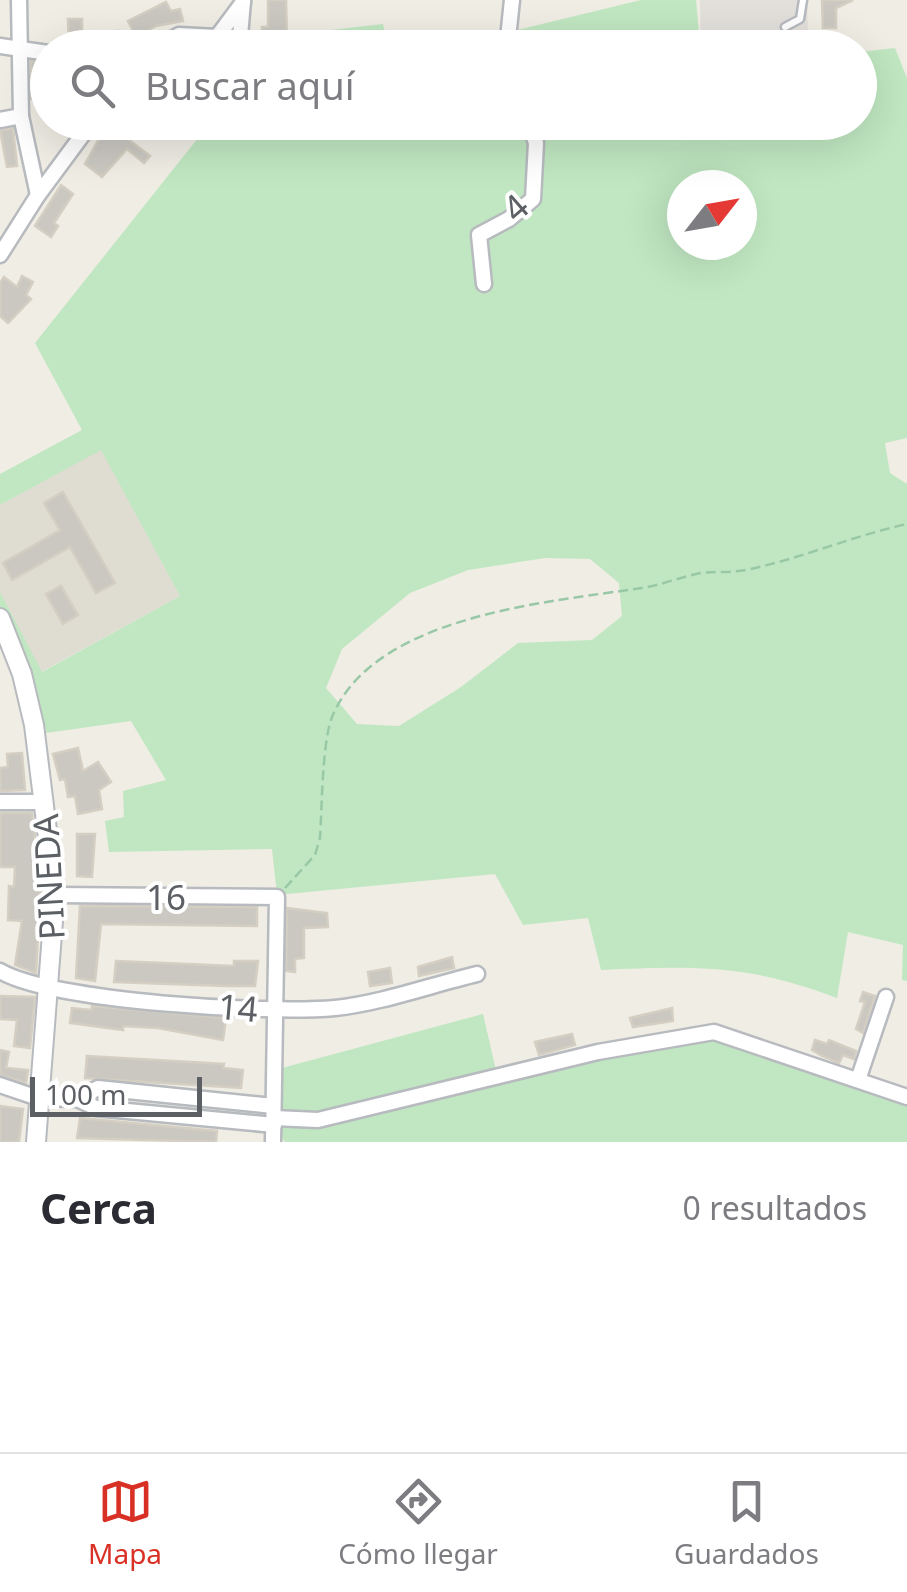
<!DOCTYPE html>
<html lang="es">
<head>
<meta charset="utf-8">
<style>
  body { margin:0; font-family:"Noto Sans",sans-serif; background:#f7f7f7; color:#2b2b33 }
  .compass { position:absolute; left:667px; top:170px; width:90px; height:90px; border-radius:50%; background:#fff; box-shadow:0 10px 40px #0002; rotate:59deg }
  .scale { position:absolute; left:30px; bottom:25px; width:172px; box-sizing:border-box; padding-left:10px; border:5px solid #5c6065; border-top:0; font-size:28px; line-height:35px; white-space:nowrap; color:#5c6065; -webkit-text-stroke:8px #fff; paint-order:stroke }
  .list { margin:0; padding:0; list-style:none }
  h2 { display:flex; justify-content:space-between; align-items:center; height:130px; margin:0; padding:0 40px; font-size:42px }
  h2 small { font-size:32px; font-weight:400; color:#7c7c81 }
  .icon { flex:none; width:55px; height:55px; fill:none; stroke:currentColor; stroke-width:2; stroke-linecap:round; stroke-linejoin:round }
  .map { position:relative; flex:none; width:907px; height:1142px; overflow:hidden }
  .search { position:absolute; background:#fff; box-shadow:0 10px 40px #0002; left:30px; right:30px; top:30px; height:110px; display:flex; align-items:center; gap:25px; box-sizing:border-box; padding:0 35px; border-radius:55px; color:#7c7c81; font-size:38px }
  .sheet { height:310px; background:#fff }
  nav { display:flex; justify-content:space-around; align-items:center; box-sizing:border-box; height:140px; border-top:2px solid #e1e1e2; background:#fff; font-size:28px; color:#7c7c81 }
  nav a { display:grid; justify-items:center; gap:5px }
  nav .on { color:#d93025 }
  .map>svg:first-child { display:block }
  .industrial { fill:#e3e0dc }
  .education { fill:#dfdcd2 }
  .green { fill:#c0e7c1; fill-rule:evenodd }
  .building { fill:#cac8c1; stroke:#d4cfc2; stroke-width:2.5 }
  .lines { fill:none; stroke-linecap:round; stroke-linejoin:round }
  .service-casing { stroke:#b7babe; stroke-width:11 }
  .minor-casing { stroke:#b7babe; stroke-width:19 }
  .tertiary-casing { stroke:#b7babe; stroke-width:22 }
  .path { stroke:#99c8a7; stroke-width:2.5; stroke-dasharray:10 5; stroke-linecap:butt }
  .service { stroke:#fff; stroke-width:6 }
  .minor { stroke:#fff; stroke-width:14 }
  .tertiary { stroke:#fff; stroke-width:18 }
  .labels { text-anchor:middle; dominant-baseline:central; stroke-width:8; stroke-linejoin:round; paint-order:stroke }
  .street-label { font-size:35px; fill:#5c6065; stroke:#fff }
</style>
</head>
<body>
<div class="map">
<svg width="907" height="1142" viewBox="0 0 907 1142">
  <rect width="100%" height="100%" fill="#efede4"/>
  <polygon class="industrial" points="700,0 807,0 808,37 701,41"/>
  <polygon class="education" points="101,449 180,596 41,672 0,592 0,505"/>
  <g class="green">
    <polygon points="641,0 696,0 700,45 778,43 779,47 299,48 304,33 383,24 387,42 505,33"/>
    <path d="M 895,48 L 907,78 L 907,438 L 885,443 L 890,473 L 907,484 L 907,981 L 902,980 L 903,945 L 848,932 L 837,998 C 748,964 695,966 601,970 L 588,918 L 523,925 L 495,874 L 277,895 L 272,849 L 109,852 L 105,821 L 124,817 L 123,791 L 166,780 L 131,721 L 46,733 L 16,635 L 0,606 L 0,592 L 42,672 L 180,596 L 101,450 L 0,505 L 0,474 L 82,430 L 35,343 L 210,123 L 860,122 L 860,52 ZM 682,185 L 742,185 L 742,245 L 682,245 ZM 545,558 L 590,559 L 619,583 L 622,616 L 592,640 L 518,643 L 461,687 L 399,726 L 357,724 L 326,688 L 342,649 L 410,593 L 468,570 Z"/>
    <polygon points="483,1014 498,1079 710,1034 907,1099 907,1142 285,1142 281,1136 282,1068"/>
  </g>
  <g class="building">
    <polygon points="268,0 286,0 287,42 262,42 262,27 268,27"/>
    <polygon points="822,0 853,0 836,8 836,28 823,28"/>
    <polygon points="166,2 171,11 180,9 183,21 156,26 125,43 119,31 134,33 128,21"/>
    <polygon points="68,19 82,19 82,47 69,47"/>
    <polygon points="31,61 45,63 48,99 31,99"/>
    <polygon points="116,122 128,122 138,129 129,140 150,156 144,163 127,149 102,177 85,164 99,139"/>
    <polygon points="13,128 17,166 7,167 0,130"/>
    <polygon points="61,185 73,194 54,223 58,226 51,237 35,226"/>
    <polygon points="22,276 33,282 26,295 31,299 8,323 0,316 0,283 4,277 17,287"/>
    <polygon points="63,492 115,583 96,593 70,547 12,580 3,563 60,530 44,503"/>
    <polygon points="61,586 78,615 63,624 46,594"/>
    <polygon points="78,748 83,771 98,762 111,782 99,790 102,809 78,814 75,796 68,797 65,779 60,780 53,754"/>
    <polygon points="22,753 25,790 0,791 0,768 8,767 7,754"/>
    <polygon points="0,813 32,813 41,881 36,973 15,965 22,921 8,920 9,886 14,887 15,867 0,867"/>
    <polygon points="77,834 95,834 92,877 77,876"/>
    <polygon points="80,906 257,907 257,926 101,924 95,981 76,978"/>
    <polygon points="287,908 327,913 328,927 304,928 304,958 295,959 295,972 286,971"/>
    <polygon points="452,957 454,968 419,976 418,967"/>
    <polygon points="116,961 234,966 234,961 258,961 255,986 226,986 114,982"/>
    <polygon points="390,968 392,983 370,986 368,972"/>
    <polygon points="863,992 875,996 863,1033 856,1029 865,1002 860,1001"/>
    <polygon points="0,996 35,997 30,1048 14,1046 17,1020 0,1019"/>
    <polygon points="92,1006 226,1018 223,1040 158,1028 123,1026 123,1030 70,1023 72,1008 91,1010"/>
    <polygon points="672,1008 673,1021 633,1027 630,1018"/>
    <polygon points="572,1034 575,1045 539,1055 535,1042"/>
    <polygon points="815,1040 827,1044 829,1040 856,1051 854,1059 843,1055 839,1063 822,1056 812,1050"/>
    <polygon points="0,1050 9,1052 6,1068 28,1070 26,1083 0,1075"/>
    <polygon points="87,1056 224,1064 223,1068 243,1070 241,1088 85,1078"/>
    <polygon points="0,1106 23,1109 19,1142 0,1142"/>
    <polygon points="80,1118 217,1131 216,1142 77,1138"/>
  </g>
  <g class="lines">
    <defs>
      <polyline id="service" points="785,27 800,19 803,0"/>
      <g id="minor">
        <polyline points="19,0 21,116 38,195"/>
        <polyline points="0,46 48,53"/>
        <polyline points="156,48 179,35 217,37 243,2"/>
        <polyline points="239,48 243,1"/>
        <polyline points="507,48 512,0"/>
        <polyline points="0,120 21,116"/>
        <polyline points="0,255 38,195 92,122"/>
        <polyline points="484,284 479,235 509,219 533,199 536,143 529,122"/>
        <polyline points="0,802 44,802"/>
        <polyline points="55,895 277,897 273,1142"/>
        <path d="M 0,971 C 53,1002 269,1014 335,1008 C 382,1003 431,985 477,974"/>
        <polyline points="859,1077 886,997"/>
        <polyline points="0,1085 38,1098 77,1099 96,1108 274,1125"/>
        <polyline points="77,1099 98,1088 273,1106"/>
        <polyline points="274,1118 318,1120 598,1052 714,1032 907,1097"/>
      </g>
      <polyline id="tertiary" points="0,618 22,674 34,725 55,895 36,1142"/>
    </defs>
    <use href="#service" class="service-casing"/>
    <use href="#minor" class="minor-casing"/>
    <use href="#tertiary" class="tertiary-casing"/>
    <path class="path" d="M 285,888 L 315,855 L 320,838 C 322,808 322,743 332,717 C 374,615 549,602 642,588 C 662,585 680,577 701,573 C 715,571 731,573 746,570 C 800,559 852,536 907,524"/>
    <use href="#service" class="service"/>
    <use href="#minor" class="minor"/>
    <use href="#tertiary" class="tertiary"/>
  </g>
  <g class="labels">
    <g class="street-label">
      <text transform="translate(515 207) rotate(-41)">4</text>
      <text transform="translate(48 877) rotate(-93)">PINEDA</text>
      <text x="166" y="896">16</text>
      <text transform="translate(238 1007) rotate(5)">14</text>
    </g>
  </g>
</svg>
<svg class="compass" viewBox="-18 -18 36 36"><path d="M0-13l5 13h-10z" fill="#e53935"/><path d="M0 13l5-13h-10z" fill="#7c7c81"/></svg>
<div class="scale">100 m</div>
<div class="search"><svg class="icon" aria-label="search" viewBox="0 0 24 24"><circle cx="10" cy="10" r="6"/><path d="M15 15l6 6"/></svg>Buscar aquí</div>
</div>
<section class="sheet">
<h2>Cerca<small>0 resultados</small></h2>
<ul class="list">
</ul>
</section>
<nav>
<a class="on"><svg class="icon" aria-label="map" viewBox="0 0 24 24"><path d="M3 6l6-2 6 2 6-2v14l-6 2-6-2-6 2zM9 4v14M15 6v14"/></svg>Mapa</a>
<a><svg class="icon" aria-label="directions" viewBox="0 0 24 24"><path d="M12 3l9 9-9 9-9-9zM9 14v-3h6M13 9l2 2-2 2"/></svg>Cómo llegar</a>
<a><svg class="icon" aria-label="saved" viewBox="0 0 24 24"><path d="M7 4h10v16l-5-4-5 4z"/></svg>Guardados</a>
</nav>
</body>
</html>
